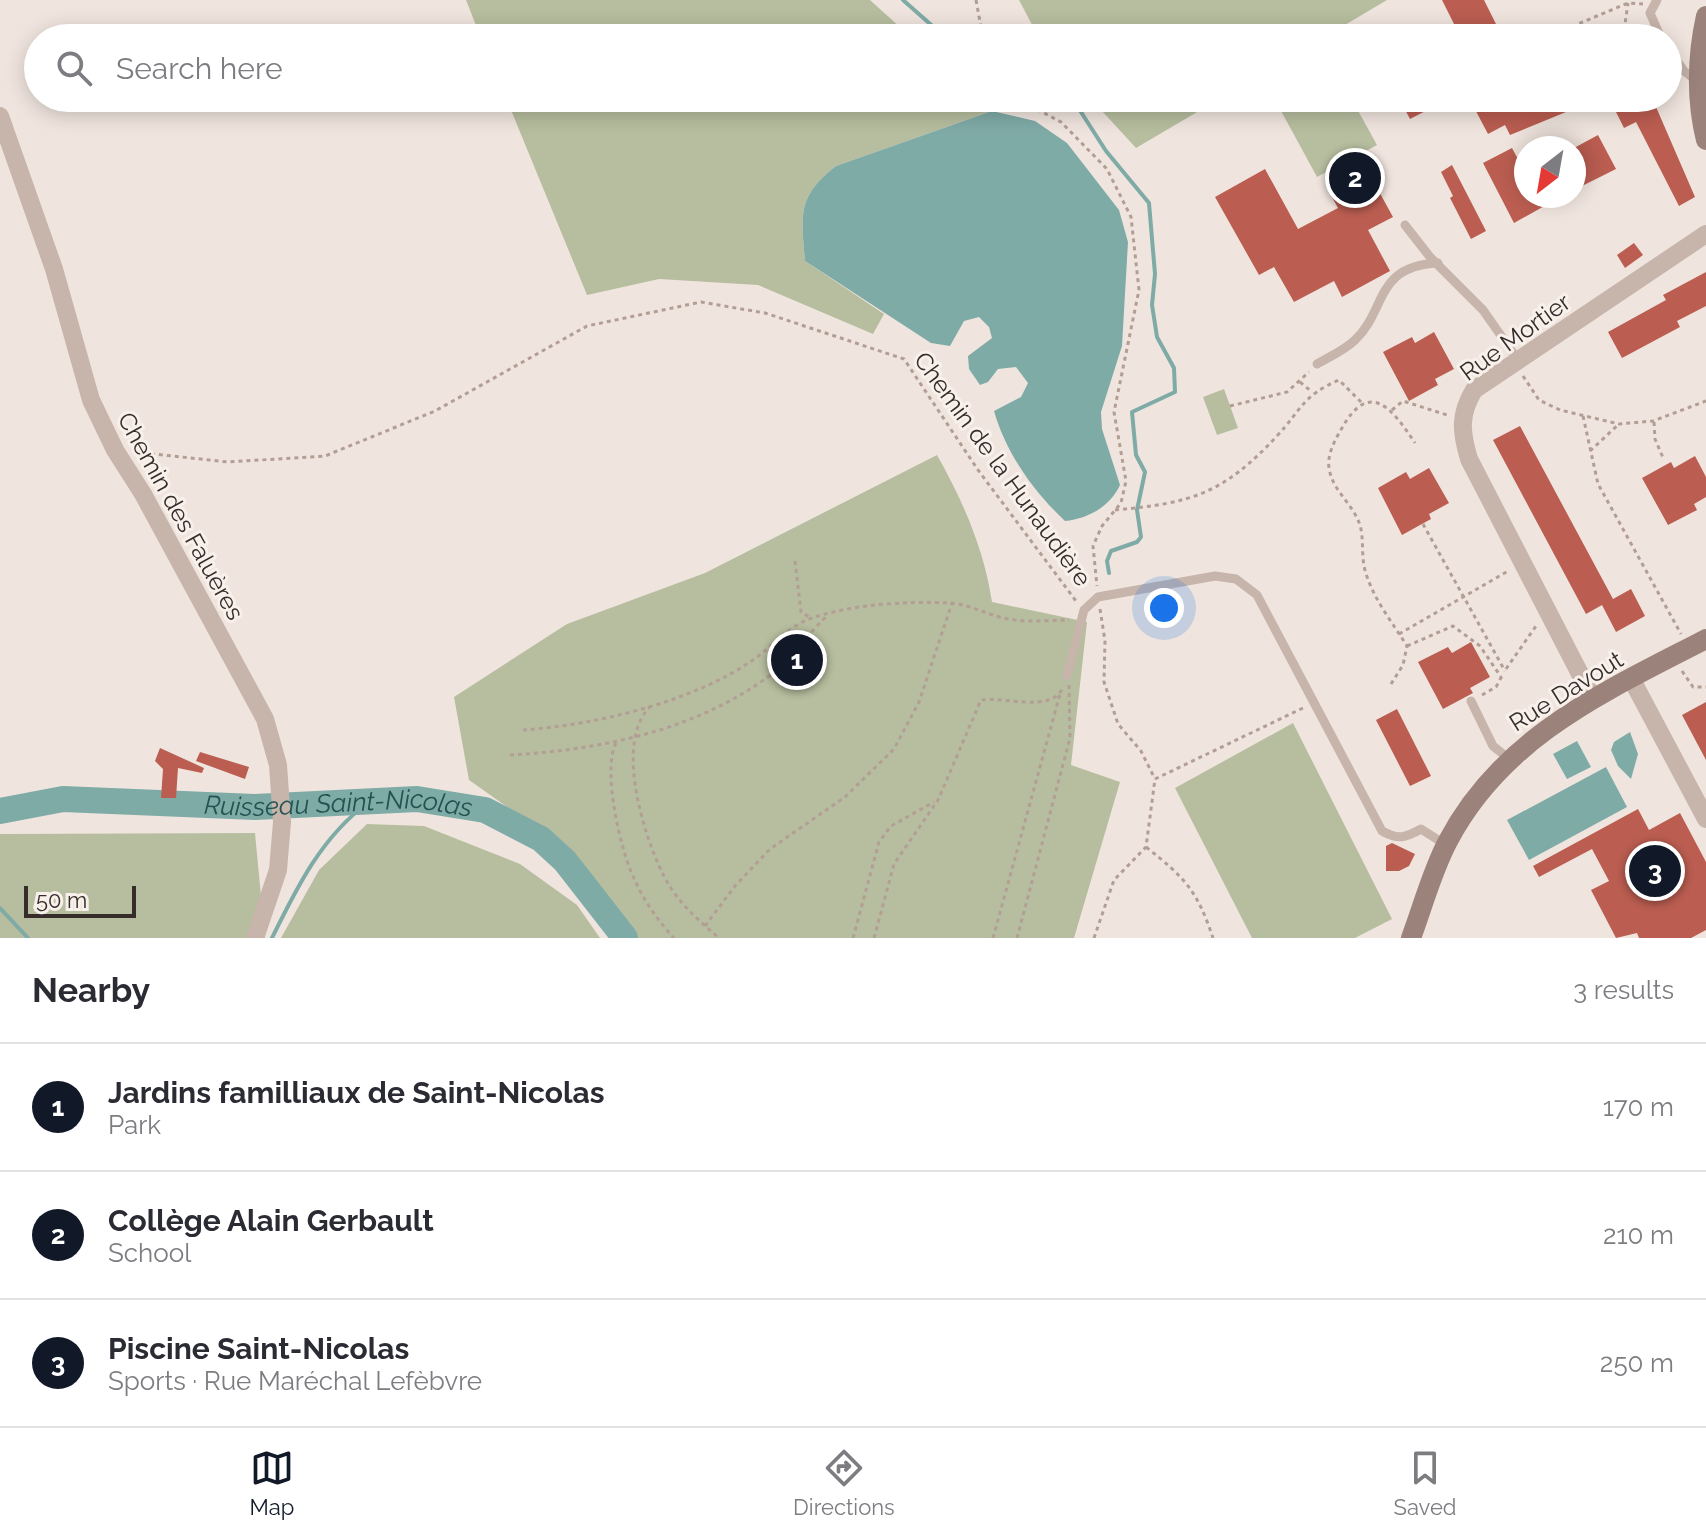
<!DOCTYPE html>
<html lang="en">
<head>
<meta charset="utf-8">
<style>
  body { margin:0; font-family:Raleway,sans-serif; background:#f2f2f3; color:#2b2b33 }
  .compass { position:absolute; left:1514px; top:136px; width:72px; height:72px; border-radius:50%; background:#fff; box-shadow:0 4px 20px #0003; rotate:211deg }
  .scale { position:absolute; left:24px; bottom:20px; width:112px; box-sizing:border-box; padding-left:8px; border:4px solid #362c29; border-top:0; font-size:22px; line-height:28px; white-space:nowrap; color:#362c29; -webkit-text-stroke:6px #f8f0ea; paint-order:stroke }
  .you { position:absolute; left:1164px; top:608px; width:28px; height:28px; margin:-20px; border:6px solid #fff; border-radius:50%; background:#1a73e8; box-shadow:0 0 0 12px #1a73e833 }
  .badge { display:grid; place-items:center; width:52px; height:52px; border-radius:50%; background:#111827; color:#fff; font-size:26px; font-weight:700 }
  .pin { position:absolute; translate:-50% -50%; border:4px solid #fff; box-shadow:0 2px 8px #0006 }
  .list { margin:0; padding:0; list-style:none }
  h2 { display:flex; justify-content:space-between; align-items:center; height:104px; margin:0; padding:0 32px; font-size:34px }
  h2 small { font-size:26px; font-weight:400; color:#7c7c81 }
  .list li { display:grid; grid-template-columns:52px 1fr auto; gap:24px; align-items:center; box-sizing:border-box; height:128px; padding:0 32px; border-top:2px solid #e1e1e2 }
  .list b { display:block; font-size:30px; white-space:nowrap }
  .list p { margin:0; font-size:26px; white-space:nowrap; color:#7c7c81 }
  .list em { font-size:26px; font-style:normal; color:#7c7c81 }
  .icon { flex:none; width:44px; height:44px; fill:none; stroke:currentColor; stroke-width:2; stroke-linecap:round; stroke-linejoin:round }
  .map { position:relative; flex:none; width:1706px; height:938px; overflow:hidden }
  .search { position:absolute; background:#fff; box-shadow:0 4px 20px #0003; left:24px; right:24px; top:24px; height:88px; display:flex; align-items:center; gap:20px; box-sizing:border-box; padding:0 28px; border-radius:44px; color:#7c7c81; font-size:30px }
  .sheet { height:488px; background:#fff }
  nav { display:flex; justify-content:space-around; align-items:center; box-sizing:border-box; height:112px; border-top:2px solid #e1e1e2; background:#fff; font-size:22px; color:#7c7c81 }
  nav a { display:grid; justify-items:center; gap:4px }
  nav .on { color:#111827 }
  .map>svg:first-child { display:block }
  .green { fill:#b7be9f }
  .water { fill:#7faba7 }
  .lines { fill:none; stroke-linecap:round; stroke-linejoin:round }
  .stream { stroke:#7faba7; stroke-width:4 }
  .river { stroke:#7faba7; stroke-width:26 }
  .building { fill:#bb5d51 }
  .path { stroke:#b39e95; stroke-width:3; stroke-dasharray:4 4; stroke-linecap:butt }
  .lane { stroke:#c7b4ab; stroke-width:9 }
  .street { stroke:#c7b4ab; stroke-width:18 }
  .secondary { stroke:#9b837c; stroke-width:20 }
  .labels { text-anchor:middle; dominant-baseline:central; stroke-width:6; stroke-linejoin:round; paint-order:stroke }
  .street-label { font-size:24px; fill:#362c29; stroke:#f8f0ea }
  .water-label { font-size:26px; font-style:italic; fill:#225351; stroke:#f8f0ea }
</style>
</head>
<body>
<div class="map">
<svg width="1706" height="938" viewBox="0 0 1706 938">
  <rect width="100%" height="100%" fill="#f0e5de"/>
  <g class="green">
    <polygon points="466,0 870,0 912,38 481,38"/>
    <polygon points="1019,0 1387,0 1323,38 1039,38"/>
    <path d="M 506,98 L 979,98 L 992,111 L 836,166 C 797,196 801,215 805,261 L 884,314 L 873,334 L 758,285 L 659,279 L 587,295 Z"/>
    <polygon points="1090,98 1221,98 1136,148"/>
    <polygon points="1274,98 1351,98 1377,145 1317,177"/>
    <polygon points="1224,389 1238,428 1217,435 1203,397"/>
    <path d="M 937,455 C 963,501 984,549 992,602 L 1087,622 L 1071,765 L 1120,782 L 1074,938 L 635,938 L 579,858 L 469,780 L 454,697 L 567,624 L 705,573 Z"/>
    <polygon points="1293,723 1392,919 1355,938 1252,938 1175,788"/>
    <polygon points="367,824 424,826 520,864 577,905 600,938 281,938 319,870"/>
    <polygon points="255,833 265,938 0,938 0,834"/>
  </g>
  <g class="water">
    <path d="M 992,111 L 1035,121 L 1067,143 L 1119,210 L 1128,242 L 1122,346 L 1101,412 L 1102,429 L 1120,485 C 1110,507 1087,519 1065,521 C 1033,491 1006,453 994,411 L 1021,397 L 1028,383 L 1016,367 L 998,369 L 988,382 L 980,385 L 969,369 L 968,356 L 992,338 L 989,327 L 979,317 L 964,321 L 950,346 L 931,343 L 805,261 C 801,215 797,196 836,166 Z"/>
    <polygon points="1630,732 1638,754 1631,779 1618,766 1611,750 1614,742"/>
    <polygon points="1577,741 1591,767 1567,779 1553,754"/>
    <polygon points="1606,767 1627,807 1529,860 1507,820"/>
  </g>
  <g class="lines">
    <g class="stream">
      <polyline points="903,0 946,38"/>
      <polyline points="1072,98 1106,151 1149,203 1155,274 1152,305 1157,337 1174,368 1175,392 1132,412 1136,455 1145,472 1137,510 1141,537 1137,542 1111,551 1107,561 1109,573"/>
      <polyline points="0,908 28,938"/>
      <path d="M 272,938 C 297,887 322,836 369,802"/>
    </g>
    <path class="river" id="s1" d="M 0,811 L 63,799 L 255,807 L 417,799 L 485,810 L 541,839 L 565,861 L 625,938"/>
  </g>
  <g class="building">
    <polygon points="1442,0 1484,0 1503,38 1461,38"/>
    <polygon points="1399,98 1451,98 1410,119"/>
    <polygon points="1469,98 1559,98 1566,112 1510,135 1505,125 1488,134"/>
    <polygon points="1609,98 1644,98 1646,104 1653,100 1695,197 1679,206 1636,122 1624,128"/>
    <polygon points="1598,135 1616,169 1574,190 1574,148"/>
    <polygon points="1512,148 1526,174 1526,196 1562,196 1514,223 1483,163"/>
    <polygon points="1452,165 1486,231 1471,239 1450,198 1453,196 1441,172"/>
    <polygon points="1265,169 1298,229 1338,208 1327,188 1357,171 1362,180 1371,177 1393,217 1368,230 1390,271 1342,297 1334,281 1294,302 1274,267 1259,275 1215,197"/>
    <polygon points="1634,243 1643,255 1625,268 1617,255"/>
    <polygon points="1706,272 1706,306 1677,321 1680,327 1622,358 1608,332 1666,300 1663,295"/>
    <polygon points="1434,332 1454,369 1435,379 1438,385 1409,401 1383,352 1412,337 1415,343"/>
    <polygon points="1520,426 1613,599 1631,589 1645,616 1616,632 1602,605 1586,614 1493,440"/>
    <polygon points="1695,456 1706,477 1706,497 1694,504 1697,510 1668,525 1642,478 1671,462 1674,468"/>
    <polygon points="1429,468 1449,503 1429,514 1431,519 1402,535 1378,488 1406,472 1410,479"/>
    <polygon points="1471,642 1490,677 1470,688 1473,693 1443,709 1418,662 1448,647 1452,653"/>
    <polygon points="1706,702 1706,760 1682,715"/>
    <polygon points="1397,709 1431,776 1410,786 1376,720"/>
    <polygon points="160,748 204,768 202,773 178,768 176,798 161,798 163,769 155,761"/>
    <polygon points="200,752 249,767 245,779 196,761"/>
    <polygon points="1638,809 1649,830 1680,813 1706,862 1706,930 1691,938 1639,938 1637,933 1616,938 1591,890 1609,881 1592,849 1539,877 1533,866"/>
    <polygon points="1392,843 1415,854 1409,866 1399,871 1386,871 1386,846"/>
  </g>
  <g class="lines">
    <g class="path">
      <polyline points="976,0 983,38"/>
      <polyline points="1582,38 1578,24 1628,3 1643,4"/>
      <polyline points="1623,38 1628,3"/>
      <polyline points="1016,98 1061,122 1107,169 1131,217 1139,290 1114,412 1126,481 1121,503 1102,526 1093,546 1097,586"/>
      <polyline points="1523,376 1539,400 1560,410 1619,424 1653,421 1706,401"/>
      <polyline points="1300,382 1312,392"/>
      <polyline points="1230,406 1287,392 1309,372"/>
      <polyline points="1392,410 1403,401 1447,415"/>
      <polyline points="1583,416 1598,484 1681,634"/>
      <polyline points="1654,422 1655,439 1664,460"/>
      <polyline points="1590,451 1619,424"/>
      <polyline points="135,452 228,462 325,456 435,411 587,326 701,302 765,313 904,359 978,470 1076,601"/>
      <path d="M 1115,510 C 1192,503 1223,494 1277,436 C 1302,409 1302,396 1339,380 L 1362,403"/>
      <polyline points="1423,524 1505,671"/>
      <polyline points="795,561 801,612 811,618"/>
      <polyline points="1100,609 1105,641 1104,682 1118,724 1141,751 1155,779"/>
      <polyline points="1399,634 1510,570"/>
      <polyline points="1407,646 1453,626 1480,646 1501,677"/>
      <polyline points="1506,669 1536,626"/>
      <polyline points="1682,671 1693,687 1706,687"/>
      <path d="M 1391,684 L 1403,665 L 1407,646 C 1392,622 1372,597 1365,570 C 1360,552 1366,533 1356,516 C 1347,499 1332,488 1329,468 C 1327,454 1335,440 1342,428 C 1370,378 1393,410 1415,443"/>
      <polyline points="1482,695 1496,687 1502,676"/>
      <path d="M 651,706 C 614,739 643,835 663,874 C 676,901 697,919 719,938"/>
      <path d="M 523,730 C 595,725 693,702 753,660 C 773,646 788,626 812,618 C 853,604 908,601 950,603 C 970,604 989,616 1009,619 C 1028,623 1050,620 1069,620"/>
      <path d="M 616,743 C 602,770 620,848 633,876 C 642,898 658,921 674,938"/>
      <path d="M 510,755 C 599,750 695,731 769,676 C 792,659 807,634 828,615"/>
      <path d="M 1146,847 C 1185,878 1197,890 1213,938"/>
      <polyline points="705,926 735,886 770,849 845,797 894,749 919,702 952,603"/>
      <polyline points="853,938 879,842 891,826 934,802"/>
      <path d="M 874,938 L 894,864 L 938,800 L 981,700 C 1004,696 1052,714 1063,687"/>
      <polyline points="993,938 1060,694"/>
      <polyline points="1017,938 1070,738 1069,685"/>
      <polyline points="1094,938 1114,880 1146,847 1155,779 1303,708"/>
    </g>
    <g class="lane">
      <polyline points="1657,0 1650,13 1661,38"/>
      <polyline points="1668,48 1684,71 1697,81"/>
      <polyline points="1405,225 1430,257 1483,310 1518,360"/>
      <path d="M 1317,364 C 1329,357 1345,350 1355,340 C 1387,310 1374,266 1438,263"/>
      <path d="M 1067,676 L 1084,610 L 1098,597 L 1215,576 L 1236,579 L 1257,595 L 1382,831 C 1398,840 1405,838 1421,829 L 1446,845"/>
      <polyline points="1471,701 1493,746 1508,758"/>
    </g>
    <g class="street">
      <polyline points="0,116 54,269 91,400 115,450 143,494 265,719 278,765 282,822 278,870 255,938"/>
      <polyline points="1632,680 1706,819"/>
      <path d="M 1593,699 L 1469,459 C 1461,432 1459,415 1474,390 L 1706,234"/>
    </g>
    <g class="secondary">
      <path d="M 1706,16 C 1697,56 1696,101 1706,140"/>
      <path d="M 1411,938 C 1423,906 1432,871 1448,841 C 1503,736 1606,691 1706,639"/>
    </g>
  </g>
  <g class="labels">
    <g class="street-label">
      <text transform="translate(1515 337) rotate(-36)">Rue Mortier</text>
      <text transform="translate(1003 469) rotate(54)">Chemin de la Hunaudière</text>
      <text transform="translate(181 516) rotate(61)">Chemin des Faluères</text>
      <text transform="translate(1566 691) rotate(-32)">Rue Davout</text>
    </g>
    <g class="water-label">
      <text stroke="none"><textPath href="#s1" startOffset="340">Ruisseau Saint-Nicolas</textPath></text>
    </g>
  </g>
</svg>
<svg class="compass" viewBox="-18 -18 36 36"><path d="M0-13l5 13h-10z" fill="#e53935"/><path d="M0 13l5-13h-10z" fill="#7c7c81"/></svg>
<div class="scale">50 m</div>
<div class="you"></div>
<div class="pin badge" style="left:797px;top:660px">1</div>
<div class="pin badge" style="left:1355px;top:178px">2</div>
<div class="pin badge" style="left:1655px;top:871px">3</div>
<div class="search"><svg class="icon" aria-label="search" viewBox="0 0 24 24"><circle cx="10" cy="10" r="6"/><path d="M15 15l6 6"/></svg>Search here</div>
</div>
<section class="sheet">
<h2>Nearby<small>3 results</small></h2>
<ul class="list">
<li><span class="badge">1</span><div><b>Jardins familliaux de Saint-Nicolas</b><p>Park</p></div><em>170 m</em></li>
<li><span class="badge">2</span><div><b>Collège Alain Gerbault</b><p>School</p></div><em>210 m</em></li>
<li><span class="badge">3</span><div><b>Piscine Saint-Nicolas</b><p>Sports · Rue Maréchal Lefèbvre</p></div><em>250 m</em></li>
</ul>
</section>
<nav>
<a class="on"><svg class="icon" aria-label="map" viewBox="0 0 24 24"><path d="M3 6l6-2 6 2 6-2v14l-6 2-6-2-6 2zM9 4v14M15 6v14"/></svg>Map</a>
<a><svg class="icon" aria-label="directions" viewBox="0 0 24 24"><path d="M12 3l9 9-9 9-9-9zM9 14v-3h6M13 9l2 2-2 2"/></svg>Directions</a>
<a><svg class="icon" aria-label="saved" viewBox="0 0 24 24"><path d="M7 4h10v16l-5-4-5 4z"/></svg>Saved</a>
</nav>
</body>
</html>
